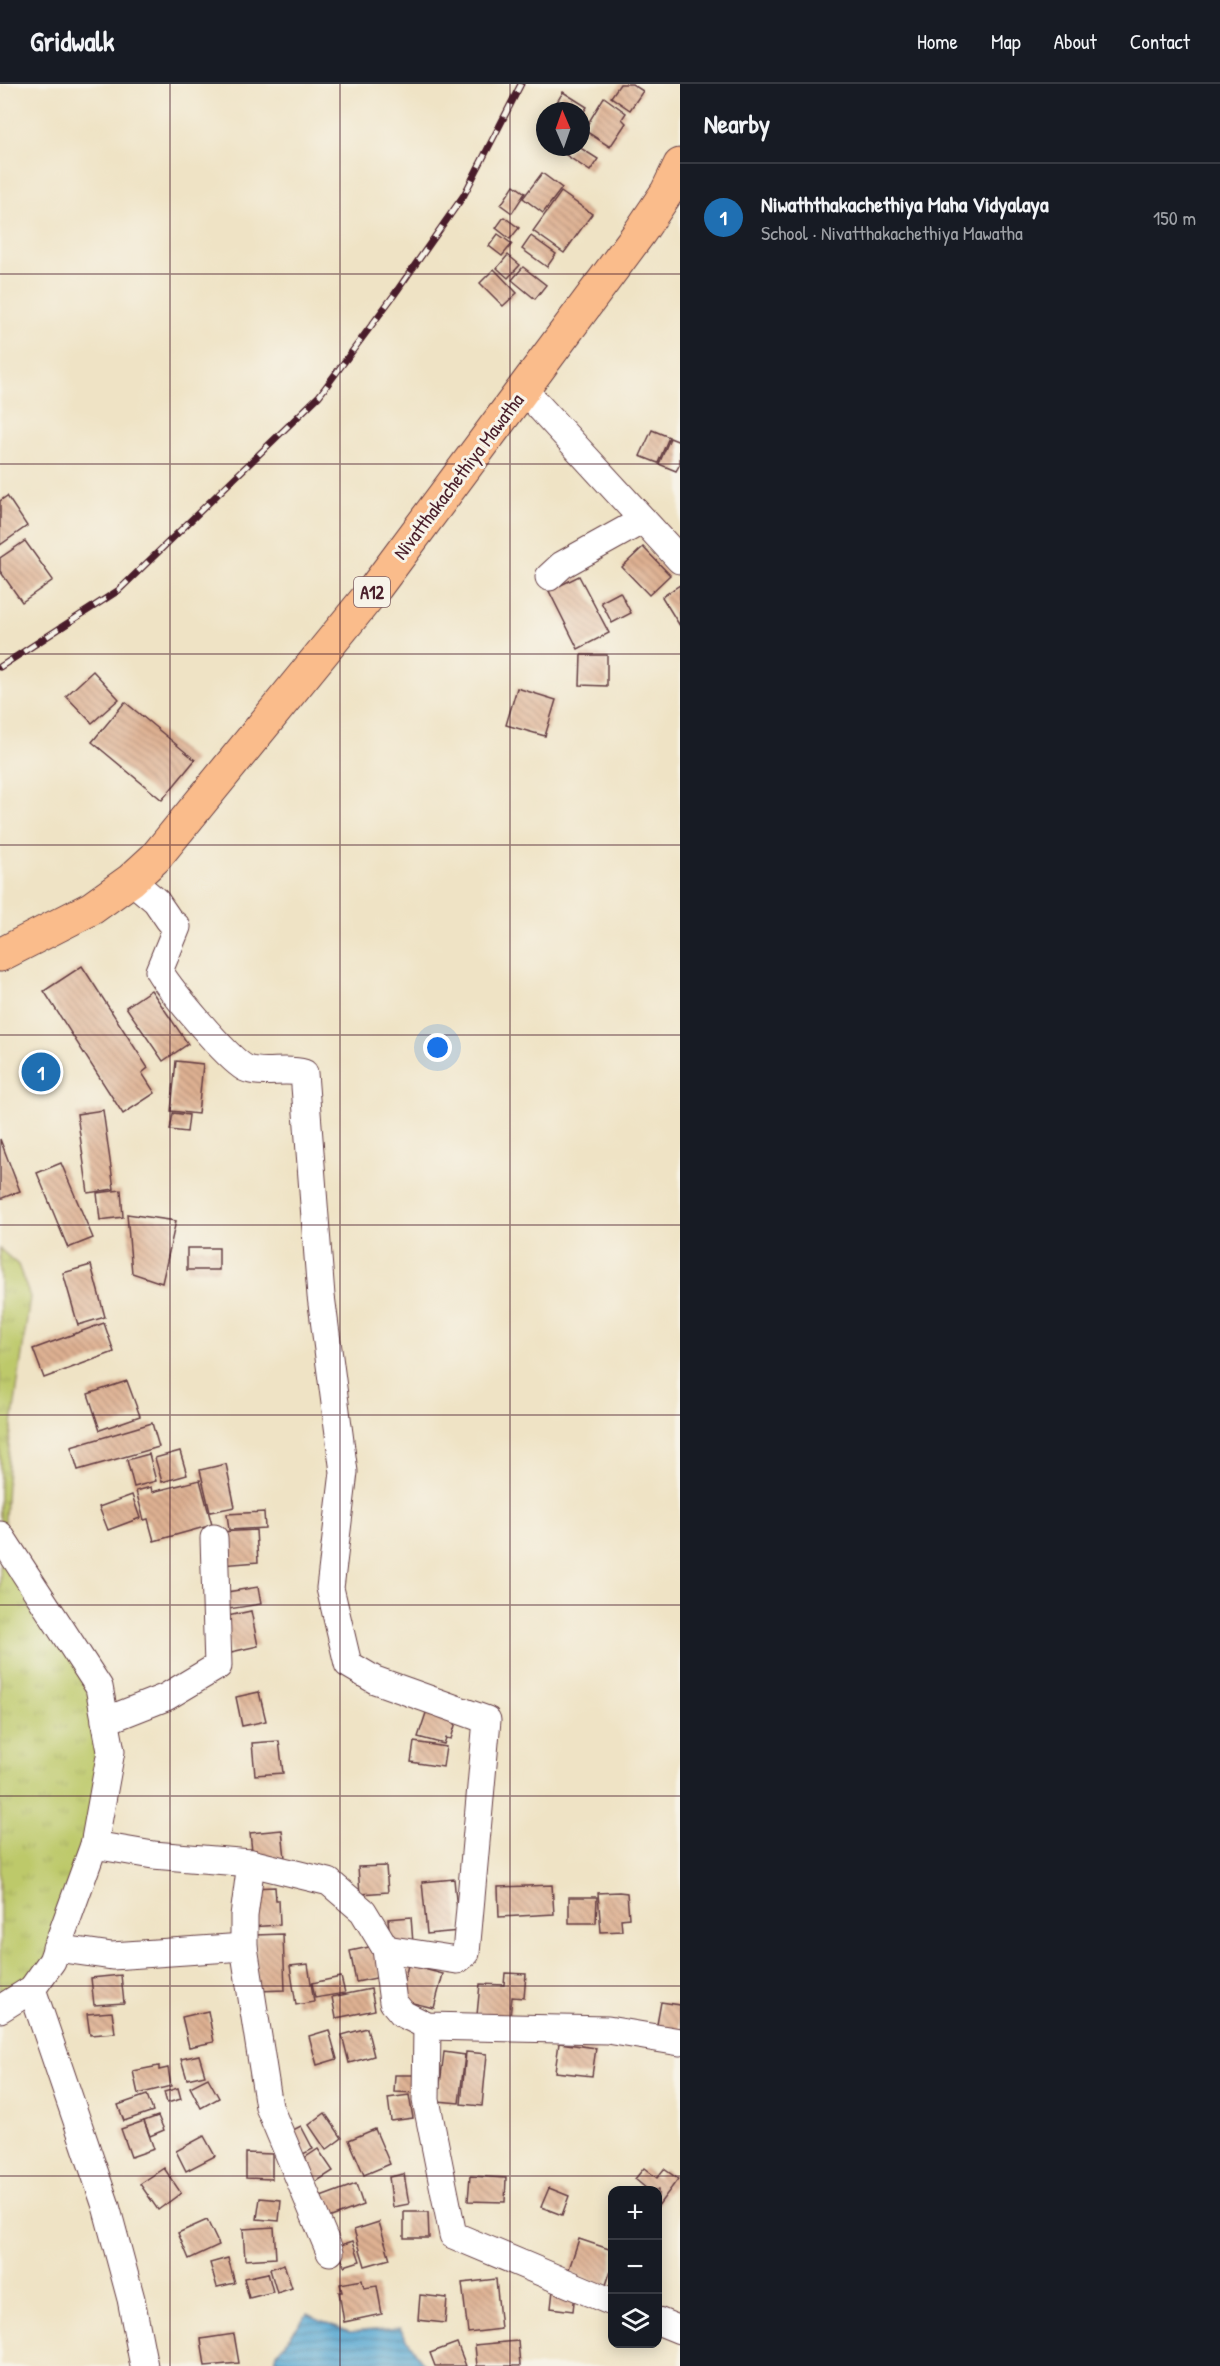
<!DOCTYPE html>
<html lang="en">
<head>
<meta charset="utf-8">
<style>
  body { margin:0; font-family:"Patrick Hand",sans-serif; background:#20242c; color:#f1f3f6 }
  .controls { position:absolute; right:18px; bottom:18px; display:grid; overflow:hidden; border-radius:12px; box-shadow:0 3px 15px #0003 }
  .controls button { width:54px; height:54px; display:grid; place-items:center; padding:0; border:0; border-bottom:2px solid #363941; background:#171b24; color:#f1f3f6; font:30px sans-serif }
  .compass { position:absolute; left:536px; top:18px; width:54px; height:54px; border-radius:50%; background:#171b24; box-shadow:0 3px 15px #0003; rotate:358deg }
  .you { position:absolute; left:438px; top:964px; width:21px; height:21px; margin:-15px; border:4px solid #fff; border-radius:50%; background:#1a73e8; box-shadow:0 0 0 9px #1a73e833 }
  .badge { display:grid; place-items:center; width:39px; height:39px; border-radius:50%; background:#1f6fb2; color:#fff; font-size:20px; font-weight:700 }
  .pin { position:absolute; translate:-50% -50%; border:3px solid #fff; box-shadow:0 2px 6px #0006 }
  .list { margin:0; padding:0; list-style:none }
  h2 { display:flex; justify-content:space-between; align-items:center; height:78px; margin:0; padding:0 24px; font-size:26px }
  h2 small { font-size:20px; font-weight:400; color:#9ea1a6 }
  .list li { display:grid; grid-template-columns:39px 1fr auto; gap:18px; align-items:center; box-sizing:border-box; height:108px; padding:0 24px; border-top:2px solid #363941 }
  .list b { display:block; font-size:22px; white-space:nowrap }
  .list p { margin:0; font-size:20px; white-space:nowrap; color:#9ea1a6 }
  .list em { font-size:20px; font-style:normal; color:#9ea1a6 }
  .icon { flex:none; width:33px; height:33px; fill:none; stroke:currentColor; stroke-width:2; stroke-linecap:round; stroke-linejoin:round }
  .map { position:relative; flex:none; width:680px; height:2282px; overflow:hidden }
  header { display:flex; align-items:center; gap:36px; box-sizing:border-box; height:84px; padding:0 30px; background:#171b24; border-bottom:2px solid #363941 }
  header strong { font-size:28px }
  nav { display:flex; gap:33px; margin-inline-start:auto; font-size:21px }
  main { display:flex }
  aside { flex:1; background:#171b24 }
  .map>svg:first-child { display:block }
  .grass { fill:url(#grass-tufts); stroke:#84744b; stroke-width:1.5 }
  .water { fill:url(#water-rules); stroke:#51647e; stroke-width:1.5 }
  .building { fill:url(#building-back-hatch) }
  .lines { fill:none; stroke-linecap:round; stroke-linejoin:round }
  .minor-casing { stroke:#633c42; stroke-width:29 }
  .highway-casing { stroke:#633c42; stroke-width:35 }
  .minor { stroke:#fff; stroke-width:27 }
  .highway { stroke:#fabc8b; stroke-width:33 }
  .rail-casing { stroke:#4a1f2b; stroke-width:7 }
  .rail { stroke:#f7f3e8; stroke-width:4.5; stroke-dasharray:14; stroke-linecap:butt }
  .grid { fill:none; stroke:#4a1f2b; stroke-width:1.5; stroke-opacity:0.55 }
  .labels { text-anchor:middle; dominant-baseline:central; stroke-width:6; stroke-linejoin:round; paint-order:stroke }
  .shield { fill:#f7f3e8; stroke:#7e5f64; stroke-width:1.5 }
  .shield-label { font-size:18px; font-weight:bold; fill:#4a1f2b }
  .street-label { font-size:20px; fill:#4a1f2b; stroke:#f7f3e8 }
</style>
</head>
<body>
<header>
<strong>Gridwalk</strong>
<nav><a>Home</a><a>Map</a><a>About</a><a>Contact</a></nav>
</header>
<main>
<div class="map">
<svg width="680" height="2282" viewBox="0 0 680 2282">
  <defs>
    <pattern id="grass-tufts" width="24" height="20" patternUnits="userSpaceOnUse" patternTransform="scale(1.5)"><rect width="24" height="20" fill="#bdc96b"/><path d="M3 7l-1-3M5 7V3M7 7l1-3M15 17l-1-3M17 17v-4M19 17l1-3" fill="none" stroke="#a4ac5d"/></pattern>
    <pattern id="water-rules" width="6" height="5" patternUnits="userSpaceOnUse" patternTransform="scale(1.5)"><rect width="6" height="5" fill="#58a8d2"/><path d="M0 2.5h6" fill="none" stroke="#4b88ab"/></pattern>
    <pattern id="building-back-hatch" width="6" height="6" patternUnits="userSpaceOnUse" patternTransform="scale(1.5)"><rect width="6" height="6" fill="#deb192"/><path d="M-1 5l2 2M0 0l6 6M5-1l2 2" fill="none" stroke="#b68f77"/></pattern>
  </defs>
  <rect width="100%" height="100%" fill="#f7f3e8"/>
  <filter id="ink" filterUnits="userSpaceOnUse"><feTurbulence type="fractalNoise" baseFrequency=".0167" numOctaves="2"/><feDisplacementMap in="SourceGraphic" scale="12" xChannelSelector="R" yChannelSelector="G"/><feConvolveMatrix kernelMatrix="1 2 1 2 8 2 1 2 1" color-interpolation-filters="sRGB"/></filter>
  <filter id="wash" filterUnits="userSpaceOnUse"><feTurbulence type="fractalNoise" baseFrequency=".008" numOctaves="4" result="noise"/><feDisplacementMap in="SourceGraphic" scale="24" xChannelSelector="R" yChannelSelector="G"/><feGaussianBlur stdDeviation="1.35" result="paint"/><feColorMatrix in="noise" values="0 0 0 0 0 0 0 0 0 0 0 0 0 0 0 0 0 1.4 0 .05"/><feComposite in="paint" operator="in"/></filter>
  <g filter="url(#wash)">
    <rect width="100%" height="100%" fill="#efe3c5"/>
    <polygon class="grass" points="0,1165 18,1181 30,1213 9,1362 4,1453 99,1603 111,1667 52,1877 0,1925"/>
    <polygon class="water" points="307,2230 349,2248 400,2244 425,2282 274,2282 277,2269"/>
    <g id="blocks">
      <g class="building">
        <polygon points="620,0 632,0 643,7 630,26 611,13"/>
        <polygon points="563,8 587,23 581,32 581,27 560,27 554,23"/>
        <polygon points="604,13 626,29 622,35 626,39 610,63 584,46"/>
        <polygon points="571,63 579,63 598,75 590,87 566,71"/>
        <polygon points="542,89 562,104 543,129 523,114"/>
        <polygon points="514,101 525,109 512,129 501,121"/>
        <polygon points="561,108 592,130 564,169 533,147"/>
        <polygon points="504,133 519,144 510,155 496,144"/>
        <polygon points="498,150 512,160 502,172 489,162"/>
        <polygon points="531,152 556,170 547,183 522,165"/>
        <polygon points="508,171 520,181 508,194 497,184"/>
        <polygon points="523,183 546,201 535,215 512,196"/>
        <polygon points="494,185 517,209 503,222 480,199"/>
        <polygon points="652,346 669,353 658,379 640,372"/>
        <polygon points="670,354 680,358 680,380 676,387 659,380"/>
        <polygon points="7,412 27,442 0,461 0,417"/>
        <polygon points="25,457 53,496 22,518 0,487 0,474"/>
        <polygon points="643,463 670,491 649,511 622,483"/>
        <polygon points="579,492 609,549 578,565 549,507"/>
        <polygon points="680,501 680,542 662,513"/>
        <polygon points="620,508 631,529 612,539 601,518"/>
        <polygon points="581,571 607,571 607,602 580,601"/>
        <polygon points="93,587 119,615 92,639 66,612"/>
        <polygon points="517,604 556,616 545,652 506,641"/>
        <polygon points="125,618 195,676 162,716 92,658"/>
        <polygon points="82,882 148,984 142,989 155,1009 123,1030 44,907"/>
        <polygon points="151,906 188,960 163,977 126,923"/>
        <polygon points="176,977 203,980 198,1030 171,1027"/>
        <polygon points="103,1026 114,1105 88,1109 77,1030"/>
        <polygon points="173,1029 189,1031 187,1048 170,1046"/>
        <polygon points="0,1055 20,1107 0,1115"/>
        <polygon points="61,1079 93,1154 68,1164 37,1089"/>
        <polygon points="121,1106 123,1133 100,1136 97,1109"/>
        <polygon points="127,1130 176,1137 162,1199 132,1189"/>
        <rect x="187" y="1164" width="32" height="22"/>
        <polygon points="91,1181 105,1233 78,1241 63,1189"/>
        <polygon points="104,1239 114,1268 44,1294 33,1265"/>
        <polygon points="127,1297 140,1332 100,1346 88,1310"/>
        <polygon points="152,1339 159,1363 78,1386 71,1363"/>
        <polygon points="180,1367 187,1391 162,1398 155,1374"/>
        <polygon points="149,1370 156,1397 134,1403 127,1376"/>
        <polygon points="226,1380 235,1423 210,1428 200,1386"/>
        <polygon points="200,1396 212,1441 154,1457 148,1435 144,1436 136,1407 151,1403 152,1408"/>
        <polygon points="132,1411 140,1434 108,1446 99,1423"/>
        <polygon points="264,1428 265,1444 229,1446 227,1430"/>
        <polygon points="256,1446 258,1478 221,1481 219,1448"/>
        <polygon points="258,1503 261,1520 229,1525 227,1508"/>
        <polygon points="251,1527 258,1562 231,1568 223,1533"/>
        <polygon points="259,1608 266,1637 242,1642 236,1613"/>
        <polygon points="428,1623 456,1638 451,1655 446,1654 444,1660 418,1653"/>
        <polygon points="279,1657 283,1689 255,1691 252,1659"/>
        <polygon points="414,1658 446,1663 443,1683 411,1678"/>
        <polygon points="282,1746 285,1774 253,1776 250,1749"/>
        <polygon points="386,1782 388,1808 360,1810 358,1783"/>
        <polygon points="454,1795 459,1847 427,1850 422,1798"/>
        <polygon points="552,1801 554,1830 499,1833 498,1803"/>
        <polygon points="275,1803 276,1816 279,1816 280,1841 249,1843 251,1804"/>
        <polygon points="619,1808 627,1809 629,1834 621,1835 622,1847 601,1848 598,1809"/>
        <polygon points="569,1813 597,1813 596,1839 569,1839"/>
        <polygon points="411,1833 413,1859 391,1861 388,1835"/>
        <polygon points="283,1850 285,1906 257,1907 256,1851"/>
        <polygon points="374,1862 381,1893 356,1898 350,1867"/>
        <polygon points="308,1880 314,1918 296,1921 290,1882"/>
        <polygon points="408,1881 443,1890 434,1924 400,1916"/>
        <polygon points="505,1889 526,1890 524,1914 512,1913 510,1933 477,1931 480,1900 504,1901"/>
        <polygon points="121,1891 124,1919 94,1921 91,1894"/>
        <polygon points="341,1893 345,1909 315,1914 312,1899"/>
        <polygon points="371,1905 375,1926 336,1934 332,1913"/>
        <polygon points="661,1918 680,1921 680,1951 656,1946"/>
        <polygon points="208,1927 214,1958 189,1963 182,1933"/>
        <polygon points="112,1928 115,1949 90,1951 87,1930"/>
        <polygon points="367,1944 374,1972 349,1979 342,1951"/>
        <polygon points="329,1946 337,1975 317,1981 309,1952"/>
        <polygon points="559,1959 596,1964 592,1992 555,1988"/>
        <polygon points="444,1968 465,1971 459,2019 438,2017"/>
        <polygon points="466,1968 487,1970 482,2022 461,2020"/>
        <polygon points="199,1971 205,1991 187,1995 181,1975"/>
        <polygon points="159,1982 159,1986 168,1984 171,2002 138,2010 133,1987"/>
        <polygon points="395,1991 419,1991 418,2009 394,2008"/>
        <polygon points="208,1994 219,2014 201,2024 190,2003"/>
        <polygon points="178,2004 181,2015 167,2019 164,2008"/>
        <polygon points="147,2011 153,2027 124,2037 118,2021"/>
        <polygon points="409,2011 413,2034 391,2037 388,2014"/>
        <polygon points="325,2029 342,2054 326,2066 309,2041"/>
        <polygon points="158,2032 164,2046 150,2052 144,2037"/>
        <polygon points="144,2037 154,2065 131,2073 121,2045"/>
        <polygon points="301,2042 313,2065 295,2074 283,2051"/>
        <polygon points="375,2045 390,2080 364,2091 349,2056"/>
        <polygon points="204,2052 215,2072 186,2087 176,2067"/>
        <polygon points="318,2065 333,2087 311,2101 297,2079"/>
        <polygon points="246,2069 272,2070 272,2095 246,2094"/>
        <polygon points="164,2084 181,2109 158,2126 140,2100"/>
        <polygon points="644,2084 657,2094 664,2085 678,2095 658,2122 658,2106 646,2106 647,2105 635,2095"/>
        <polygon points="404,2090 409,2120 393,2123 389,2093"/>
        <polygon points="470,2092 506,2094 505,2118 468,2117"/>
        <polygon points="356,2100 363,2121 326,2135 318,2114"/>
        <polygon points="549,2104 569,2112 562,2131 541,2123"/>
        <polygon points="260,2114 281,2116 279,2137 257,2135"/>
        <polygon points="404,2128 428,2128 429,2154 404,2154"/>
        <polygon points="207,2136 219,2161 189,2175 178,2149"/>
        <polygon points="379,2138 390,2175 365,2182 354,2146"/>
        <polygon points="274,2143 276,2174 245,2176 243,2145"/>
        <polygon points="579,2155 612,2166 612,2183 606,2201 568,2188"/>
        <polygon points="353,2157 360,2177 344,2182 338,2162"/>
        <polygon points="228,2174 235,2199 217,2203 210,2179"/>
        <polygon points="284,2180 292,2204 277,2209 270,2185"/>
        <polygon points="268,2189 273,2208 249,2214 244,2194"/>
        <polygon points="658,2189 663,2191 658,2203"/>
        <polygon points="496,2195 501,2245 468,2249 462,2199"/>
        <polygon points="362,2196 364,2204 377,2202 382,2230 344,2238 339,2208 342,2208 340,2200"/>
        <polygon points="553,2206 575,2209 573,2227 551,2224"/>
        <polygon points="420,2211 447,2214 445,2239 418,2236"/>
        <polygon points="234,2250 239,2279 205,2282 201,2255"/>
        <polygon points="518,2257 520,2282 477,2282 475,2261"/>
        <polygon points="457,2259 466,2282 435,2282 430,2269"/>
      </g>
    </g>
  </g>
  <g filter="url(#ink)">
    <use href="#blocks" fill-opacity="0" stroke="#633c42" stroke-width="1.5"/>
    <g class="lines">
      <defs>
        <g id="minor">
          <polyline points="523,305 680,476"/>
          <polyline points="549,493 562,481 643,436"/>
          <path d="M 131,796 L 156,817 L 169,836 L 177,843 L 159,887 C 171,907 226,973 245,984 C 262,992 285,983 304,989 L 321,1212 L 344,1388 L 330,1504 L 348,1580 L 375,1596 L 487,1636 L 466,1869 L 457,1876 L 386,1865"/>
          <polyline points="0,1451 99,1603 111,1667 94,1761 52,1877 32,1905 0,1925"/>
          <polyline points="105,1637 166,1613 218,1582 214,1454"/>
          <polyline points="94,1761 153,1771 251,1779 329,1798 363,1827 386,1865 393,1918 403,1930 427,1942 608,1946 680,1958"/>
          <polyline points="251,1779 244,1832 244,1863 269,2023 330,2168"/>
          <polyline points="56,1864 112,1872 244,1863"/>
          <polyline points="32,1905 106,2122 131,2215 144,2282"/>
          <polyline points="427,1942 426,2016 453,2151 612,2218"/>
          <polyline points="658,2237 680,2246"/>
        </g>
        <polyline id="highway" points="0,871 92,824 131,796 155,774 376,503 640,148 667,108 680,81"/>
      </defs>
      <use href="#minor" class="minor-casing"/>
      <use href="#highway" class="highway-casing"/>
      <use href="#minor" class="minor"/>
      <use href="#highway" class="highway"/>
      <defs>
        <polyline id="rail" points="0,583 119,506 319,312 394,211 464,111 521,0"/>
      </defs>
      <use href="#rail" class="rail-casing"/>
      <use href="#rail" class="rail"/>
    </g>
  </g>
  <path class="grid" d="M 170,0 L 170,2282M 340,0 L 340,2282M 510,0 L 510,2282M 0,190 L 680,190M 0,380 L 680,380M 0,570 L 680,570M 0,761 L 680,761M 0,951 L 680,951M 0,1141 L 680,1141M 0,1331 L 680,1331M 0,1521 L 680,1521M 0,1712 L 680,1712M 0,1902 L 680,1902M 0,2092 L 680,2092"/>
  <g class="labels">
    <rect class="shield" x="354" y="493" width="36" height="30" rx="4.5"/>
    <g class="shield-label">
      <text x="372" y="508">A12</text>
    </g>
    <g class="street-label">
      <text transform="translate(458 392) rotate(-53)">Nivatthakachethiya Mawatha</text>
    </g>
  </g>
</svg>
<div class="controls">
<button>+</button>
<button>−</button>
<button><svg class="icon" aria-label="layers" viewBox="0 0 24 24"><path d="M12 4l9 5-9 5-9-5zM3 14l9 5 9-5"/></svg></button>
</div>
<svg class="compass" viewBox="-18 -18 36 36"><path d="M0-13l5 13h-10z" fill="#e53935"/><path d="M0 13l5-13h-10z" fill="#9ea1a6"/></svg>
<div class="you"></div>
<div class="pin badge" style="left:41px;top:988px">1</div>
</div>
<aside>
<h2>Nearby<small></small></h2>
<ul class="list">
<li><span class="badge">1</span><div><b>Niwaththakachethiya Maha Vidyalaya</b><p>School · Nivatthakachethiya Mawatha</p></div><em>150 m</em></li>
</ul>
</aside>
</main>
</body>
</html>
